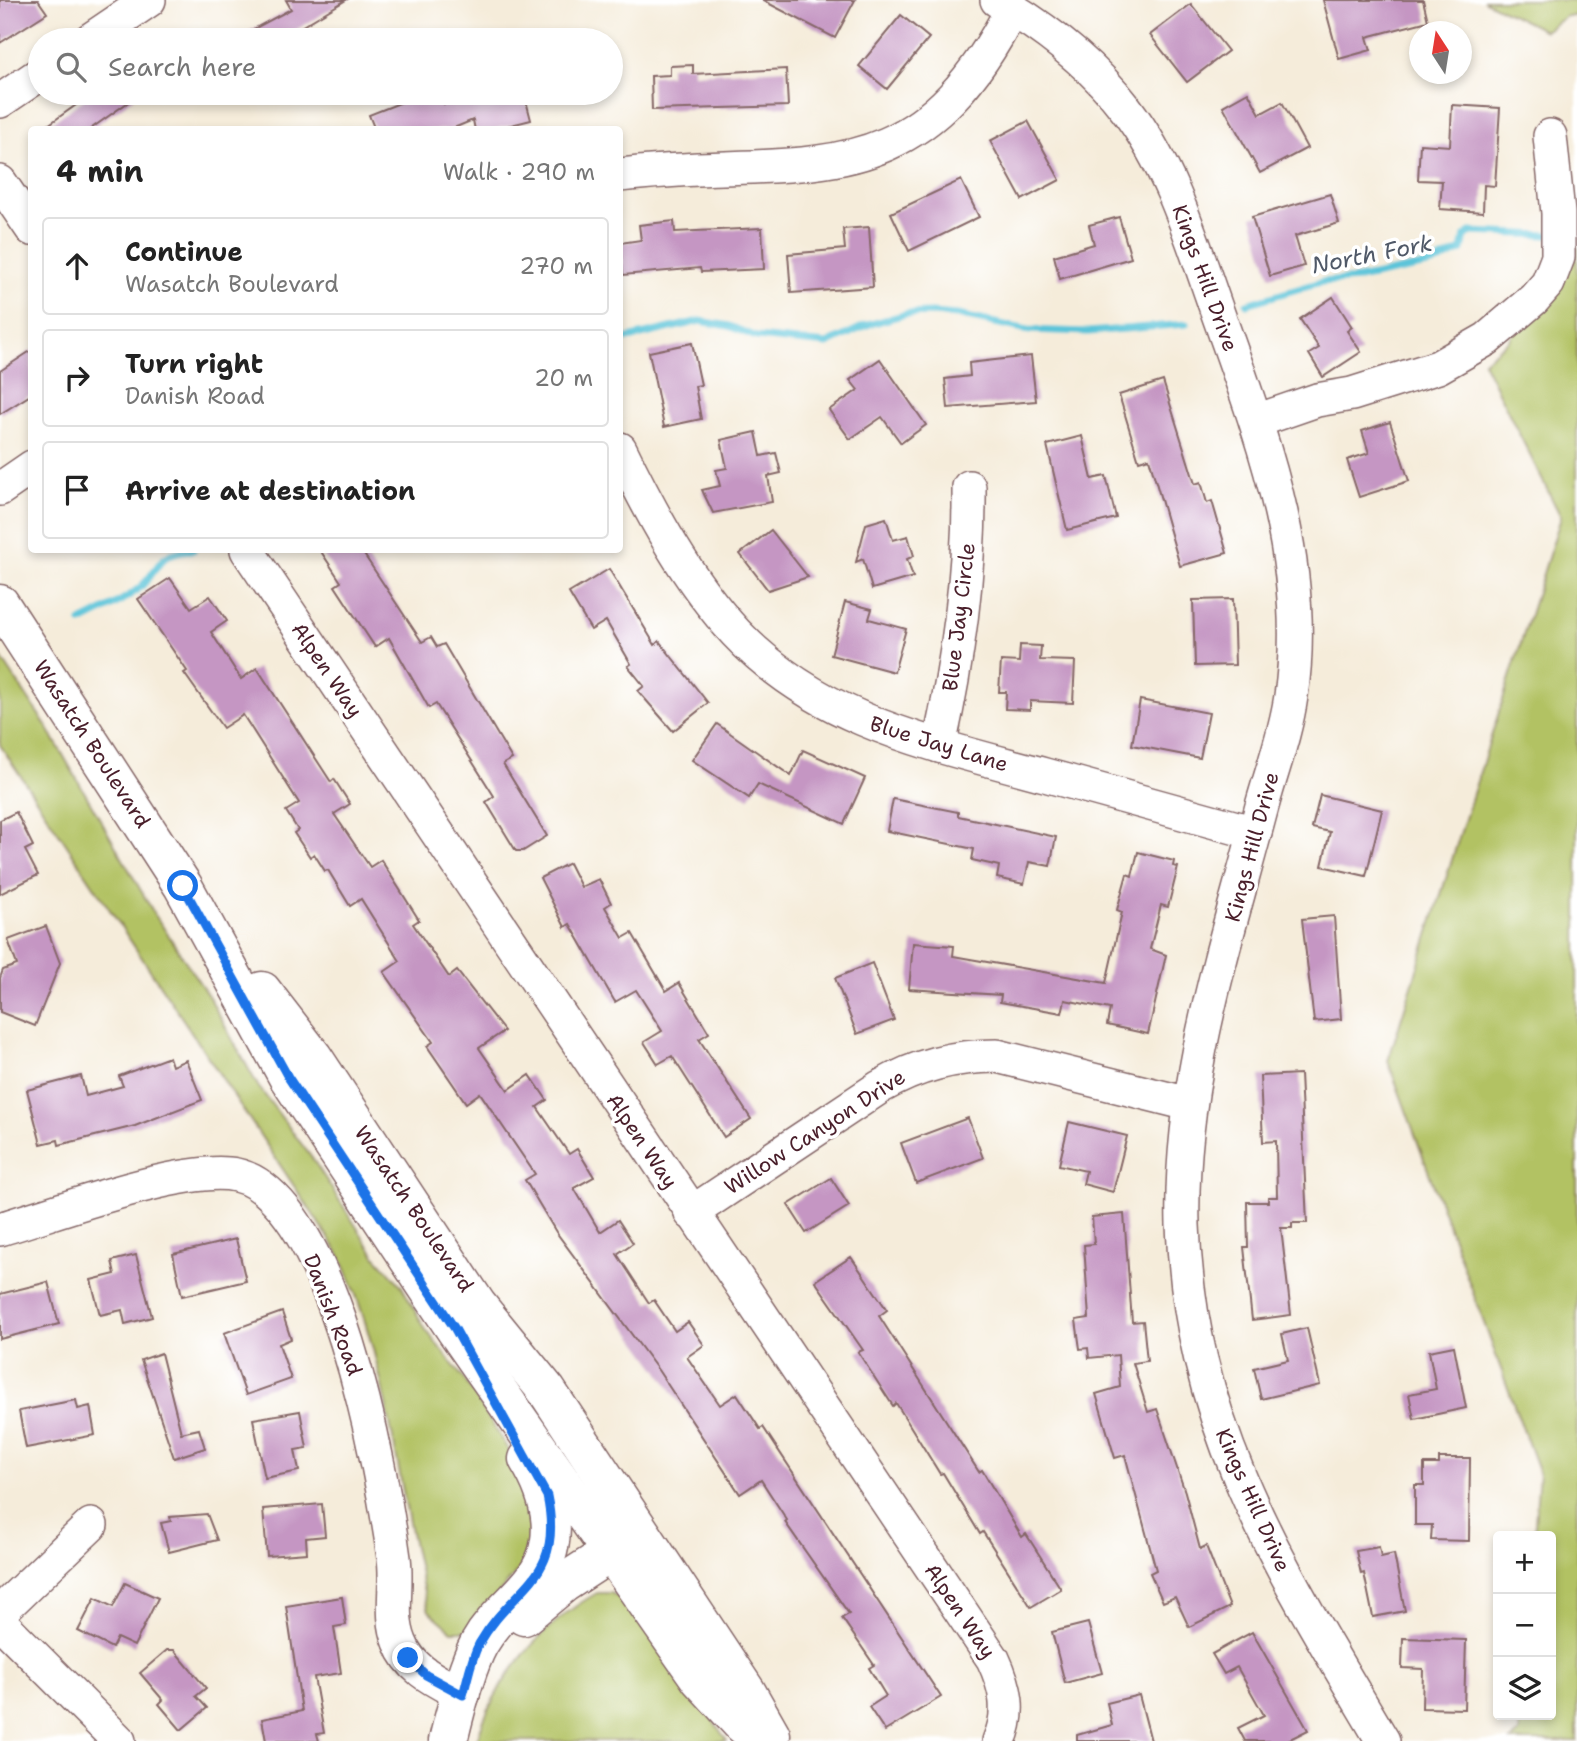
<!DOCTYPE html>
<html lang="en">
<head>
<meta charset="utf-8">
<style>
  body { margin:0; font-family:"Shantell Sans",sans-serif; background:#f2f2f2; color:#222 }
  .controls { position:absolute; right:21px; bottom:21px; display:grid; overflow:hidden; border-radius:7px; box-shadow:0 4px 10px #0003 }
  .controls button { width:63px; height:63px; display:grid; place-items:center; padding:0; border:0; border-bottom:2px solid #e0e0e0; background:#fff; color:#222; font:35px sans-serif }
  .compass { position:absolute; left:1409px; top:21px; width:63px; height:63px; border-radius:50%; background:#fff; box-shadow:0 4px 10px #0003; rotate:348deg }
  .stop { position:absolute; width:21px; height:21px; margin:-16px; border:5px solid #1a73e8; border-radius:50%; background:#fff }
  .stop.end { background:#1a73e8; border-color:#fff; box-shadow:0 2px 7px #0008 }
  .list { margin:0; padding:0; list-style:none }
  h2 { display:flex; justify-content:space-between; align-items:center; height:91px; margin:0; padding:0 28px; font-size:30px }
  h2 small { font-size:23px; font-weight:400; color:#767676 }
  .list li { display:grid; grid-template-columns:46px 1fr auto; gap:21px; align-items:center; box-sizing:border-box; height:98px; margin:0 14px 14px; padding:0 14px; border:2px solid #e0e0e0; border-radius:7px }
  .list b { display:block; font-size:26px; white-space:nowrap }
  .list p { margin:0; font-size:23px; white-space:nowrap; color:#767676 }
  .list em { font-size:23px; font-style:normal; color:#767676 }
  .icon { flex:none; width:38px; height:38px; fill:none; stroke:currentColor; stroke-width:2; stroke-linecap:round; stroke-linejoin:round }
  .map { position:relative; flex:none; width:1577px; height:1741px; overflow:hidden }
  .search { position:absolute; background:#fff; box-shadow:0 4px 10px #0003; left:28px; top:28px; width:595px; height:77px; display:flex; align-items:center; gap:18px; box-sizing:border-box; padding:0 24px; border-radius:38px; color:#767676; font-size:26px }
  .panel { position:absolute; background:#fff; box-shadow:0 4px 10px #0003; left:28px; top:126px; width:595px; height:427px; border-radius:7px }
  .map>svg:first-child { display:block }
  .green { fill:#b2c264; stroke:#7e7048; stroke-width:2 }
  .lines { fill:none; stroke-linecap:round; stroke-linejoin:round }
  .stream { stroke:#5cc4d9; stroke-width:7 }
  .building { fill:#c596c3 }
  .minor-casing { stroke:#866768; stroke-width:36 }
  .major-casing { stroke:#866768; stroke-width:41 }
  .minor { stroke:#fff; stroke-width:33 }
  .major { stroke:#fff; stroke-width:38 }
  .route { stroke:#1a73e8; stroke-width:9 }
  .labels { text-anchor:middle; dominant-baseline:central; stroke-width:7; stroke-linejoin:round; paint-order:stroke }
  .street-label { font-size:21px; fill:#4a1f2b; stroke:#fff }
  .water-label { font-size:23px; font-style:italic; fill:#505968; stroke:#fff }
</style>
</head>
<body>
<div class="map">
<svg width="1577" height="1741" viewBox="0 0 1577 1741">
  <rect width="100%" height="100%" fill="#fff"/>
  <filter id="ink" filterUnits="userSpaceOnUse"><feTurbulence type="fractalNoise" baseFrequency=".0143" numOctaves="2"/><feDisplacementMap in="SourceGraphic" scale="14" xChannelSelector="R" yChannelSelector="G"/><feConvolveMatrix kernelMatrix="1 2 1 2 8 2 1 2 1" color-interpolation-filters="sRGB"/></filter>
  <filter id="wash" filterUnits="userSpaceOnUse"><feTurbulence type="fractalNoise" baseFrequency=".00686" numOctaves="4" result="noise"/><feDisplacementMap in="SourceGraphic" scale="28" xChannelSelector="R" yChannelSelector="G"/><feGaussianBlur stdDeviation="1.57" result="paint"/><feColorMatrix in="noise" values="0 0 0 0 0 0 0 0 0 0 0 0 0 0 0 0 0 1.4 0 .05"/><feComposite in="paint" operator="in"/></filter>
  <g filter="url(#wash)">
    <rect width="100%" height="100%" fill="#f5ecda"/>
    <g class="green">
      <polygon points="1483,0 1577,0 1577,16 1566,16 1545,31"/>
      <polygon points="1570,246 1577,248 1577,1741 1511,1741 1519,1733 1520,1715 1551,1715 1551,1536 1534,1536 1539,1473 1388,1061 1561,517 1483,362 1509,340"/>
      <path d="M 0,656 L 47,727 L 155,915 L 209,997 L 258,1086 L 312,1158 L 376,1257 L 401,1285 L 426,1330 L 464,1379 L 529,1483 L 541,1524 L 527,1560 L 467,1631 L 452,1631 L 429,1611 C 397,1493 391,1368 340,1255 L 0,745 Z"/>
      <path d="M 597,1593 L 611,1593 L 634,1604 L 727,1741 L 477,1741 C 493,1681 543,1623 597,1593 Z"/>
    </g>
    <g class="lines">
      <g class="stream">
        <polyline points="1247,304 1321,282 1358,279 1432,264 1462,250 1465,236 1471,232 1548,235"/>
        <polyline points="620,340 700,321 729,326 756,337 827,344 867,325 906,314 932,313 957,315 1028,330 1088,332 1186,324"/>
        <path d="M 81,622 C 100,612 121,603 138,589 C 161,571 154,551 193,550"/>
      </g>
    </g>
    <g id="blocks">
      <g class="building">
        <polygon points="0,0 38,0 47,13 0,43"/>
        <polygon points="286,0 346,0 279,40 233,40 291,9"/>
        <polygon points="762,0 855,0 835,38"/>
        <polygon points="1323,0 1423,0 1428,21 1367,37 1371,50 1339,59"/>
        <polygon points="1191,4 1228,51 1187,82 1150,35"/>
        <polygon points="901,15 929,38 887,89 859,66"/>
        <polygon points="693,65 693,74 786,69 788,106 652,110 651,76 670,75 670,66"/>
        <polygon points="1248,92 1260,114 1282,102 1307,148 1260,173 1223,106"/>
        <polygon points="93,93 141,93 89,130 41,130"/>
        <polygon points="425,93 440,93 444,104 489,93 524,93 531,120 491,130 475,130 473,120 449,130 375,130 369,115"/>
        <polygon points="1452,105 1500,108 1495,186 1484,185 1483,212 1440,209 1442,181 1418,180 1420,144 1450,146"/>
        <polygon points="1028,121 1060,180 1022,200 990,141"/>
        <polygon points="961,180 979,217 909,251 891,213"/>
        <polygon points="1330,194 1339,223 1295,236 1304,266 1270,276 1252,217"/>
        <polygon points="1119,217 1131,258 1060,279 1054,256 1094,244 1089,225"/>
        <polygon points="674,221 675,232 762,228 764,269 701,272 700,268 623,275 620,243 641,240 639,225"/>
        <polygon points="869,227 873,287 791,293 788,254 845,249 843,229"/>
        <polygon points="1333,297 1352,327 1347,331 1361,352 1323,377 1309,354 1319,348 1300,319"/>
        <polygon points="692,343 701,385 695,386 701,419 664,427 649,352"/>
        <polygon points="32,350 32,394 0,414 0,371"/>
        <polygon points="1031,356 1036,401 948,408 945,379 970,376 969,363"/>
        <polygon points="880,359 926,425 901,443 882,417 850,439 829,410 858,390 850,380"/>
        <polygon points="1163,381 1195,484 1201,482 1207,503 1212,501 1227,553 1180,566 1149,458 1139,461 1119,395"/>
        <polygon points="1390,422 1409,481 1359,497 1347,460 1369,453 1362,431"/>
        <polygon points="756,432 761,456 776,453 781,473 768,476 772,502 713,513 702,490 720,486 716,470 727,468 721,440"/>
        <polygon points="1082,436 1092,479 1106,476 1116,518 1067,530 1047,445"/>
        <polygon points="886,518 893,540 908,536 914,556 907,559 913,577 872,589 863,559 856,562 866,524"/>
        <polygon points="771,530 808,577 768,590 740,554"/>
        <polygon points="320,550 361,550 422,642 431,637 437,647 444,644 512,759 503,764 547,836 523,851 516,851 486,802 494,796 436,704 429,708 389,638 375,647 335,586 341,582"/>
        <polygon points="609,569 655,645 659,641 708,703 673,731 638,691 644,686 628,666 631,664 606,621 591,630 569,593"/>
        <polygon points="170,578 191,608 210,596 227,621 211,632 241,679 257,668 331,782 334,779 350,804 334,814 370,867 381,860 419,920 413,924 449,977 457,971 504,1031 479,1048 508,1090 530,1075 547,1100 537,1107 569,1154 577,1149 594,1177 574,1188 600,1232 618,1220 633,1243 617,1254 649,1303 654,1300 675,1331 688,1322 704,1345 687,1357 720,1405 737,1394 760,1429 763,1427 941,1697 885,1731 869,1707 886,1696 869,1668 874,1665 842,1618 849,1614 785,1522 787,1520 761,1480 740,1494 658,1370 556,1232 525,1180 535,1174 480,1093 466,1103 427,1046 433,1042 384,972 400,961 361,899 350,906 328,870 325,871 314,854 310,857 294,833 298,830 286,811 299,803 243,715 223,728 184,673 187,671 138,599"/>
        <polygon points="1233,599 1235,665 1195,666 1193,600"/>
        <polygon points="845,602 872,609 869,619 906,629 894,672 831,655"/>
        <polygon points="1020,645 1041,646 1040,660 1075,661 1073,703 1030,701 1030,710 1005,709 1006,692 999,692 1001,661 1019,662"/>
        <polygon points="1140,700 1209,713 1200,758 1132,745"/>
        <polygon points="717,724 791,776 803,750 865,778 844,824 758,784 749,798 692,760"/>
        <polygon points="1320,795 1382,810 1366,876 1322,866 1330,832 1312,828"/>
        <polygon points="893,799 958,812 958,816 1056,837 1050,866 1029,862 1024,884 997,878 999,866 972,860 974,849 887,831"/>
        <polygon points="16,812 33,846 25,850 38,875 0,894 0,820"/>
        <polygon points="1138,852 1174,861 1173,866 1178,867 1168,907 1161,905 1150,949 1166,955 1148,1034 1107,1025 1110,1009 1065,1000 1062,1013 1000,1002 1001,995 909,989 913,943 954,946 953,956 1106,983 1122,912 1117,910 1127,874 1132,876"/>
        <polygon points="569,863 581,887 599,879 611,903 605,907 623,938 632,933 666,991 679,983 709,1033 699,1039 751,1119 724,1137 672,1056 658,1064 644,1042 662,1031 636,990 615,1002 570,924 565,927 540,878"/>
        <polygon points="1334,916 1341,1019 1314,1022 1302,919"/>
        <polygon points="46,926 60,963 35,1026 0,1012 0,978 3,970 17,965 8,940"/>
        <polygon points="872,963 894,1020 857,1034 835,978"/>
        <polygon points="169,1057 172,1066 186,1060 202,1100 135,1126 59,1145 58,1140 41,1144 27,1090 81,1076 86,1096 123,1086 119,1076"/>
        <polygon points="1300,1074 1307,1223 1292,1223 1292,1228 1281,1228 1291,1315 1252,1320 1244,1247 1248,1247 1247,1202 1268,1202 1268,1197 1277,1197 1276,1141 1263,1142 1260,1076"/>
        <polygon points="968,1118 983,1158 916,1183 901,1143"/>
        <polygon points="1069,1122 1127,1136 1113,1192 1083,1184 1086,1171 1059,1165"/>
        <polygon points="831,1178 849,1206 806,1233 788,1205"/>
        <polygon points="1124,1214 1132,1322 1143,1321 1147,1361 1133,1363 1148,1412 1157,1409 1185,1492 1200,1549 1206,1546 1230,1607 1189,1627 1175,1597 1163,1602 1150,1573 1156,1570 1125,1455 1115,1458 1096,1394 1120,1387 1118,1355 1089,1358 1088,1348 1080,1349 1076,1320 1089,1318 1084,1245 1094,1244 1092,1217"/>
        <polygon points="236,1239 246,1281 182,1296 173,1254"/>
        <polygon points="136,1255 152,1317 125,1324 122,1310 100,1315 91,1280 115,1274 112,1261"/>
        <polygon points="851,1257 887,1310 879,1316 979,1472 982,1470 1022,1537 1026,1534 1061,1589 1031,1607 983,1532 980,1534 943,1473 940,1474 896,1403 893,1406 858,1352 863,1350 815,1281"/>
        <polygon points="48,1282 59,1324 0,1339 0,1294"/>
        <polygon points="282,1312 291,1339 279,1344 291,1379 246,1395 224,1333"/>
        <polygon points="1307,1328 1320,1385 1261,1399 1254,1368 1288,1360 1282,1334"/>
        <polygon points="1454,1346 1466,1408 1414,1419 1409,1394 1436,1389 1429,1351"/>
        <polygon points="161,1353 181,1433 199,1429 205,1448 174,1458 141,1360"/>
        <polygon points="76,1400 78,1409 90,1406 95,1435 26,1448 19,1411"/>
        <polygon points="300,1411 307,1448 295,1450 299,1471 265,1478 253,1419"/>
        <polygon points="1439,1458 1470,1458 1469,1541 1431,1540 1432,1525 1415,1525 1415,1485 1424,1485 1424,1464 1439,1464"/>
        <polygon points="322,1504 325,1536 306,1538 307,1553 267,1556 263,1509"/>
        <polygon points="207,1514 217,1540 169,1552 161,1523 171,1521 170,1517"/>
        <polygon points="1379,1547 1381,1557 1394,1554 1405,1611 1373,1617 1364,1573 1361,1574 1356,1551"/>
        <polygon points="125,1583 158,1598 134,1646 117,1638 112,1648 78,1631 95,1598 113,1607"/>
        <polygon points="342,1597 346,1625 334,1627 341,1673 314,1677 324,1733 317,1734 319,1741 266,1741 262,1719 302,1711 286,1606"/>
        <polygon points="1088,1623 1102,1673 1065,1683 1052,1632"/>
        <polygon points="1252,1632 1308,1730 1286,1741 1245,1741 1238,1728 1264,1715 1237,1667 1224,1674 1212,1654"/>
        <polygon points="1403,1638 1466,1640 1464,1709 1422,1708 1423,1669 1402,1668"/>
        <polygon points="167,1650 174,1650 206,1688 196,1696 207,1708 181,1730 159,1704 163,1700 140,1673"/>
        <polygon points="1139,1695 1151,1741 1077,1741 1077,1735 1112,1725 1107,1703"/>
      </g>
    </g>
  </g>
  <g filter="url(#ink)">
    <use href="#blocks" fill-opacity="0" stroke="#866768" stroke-width="2"/>
    <g class="lines">
      <defs>
        <g id="minor">
          <path d="M 997,0 C 1047,29 1091,63 1126,109 C 1171,168 1192,240 1216,308 C 1260,433 1311,560 1291,696 C 1286,732 1272,770 1262,806 C 1226,943 1179,1081 1183,1225 C 1190,1430 1282,1570 1383,1741"/>
          <polyline points="90,40 149,0"/>
          <polyline points="0,101 40,74"/>
          <path d="M 620,175 C 800,153 912,205 1012,9"/>
          <polyline points="0,182 32,229"/>
          <polyline points="1256,421 1317,400 1352,394 1438,367 1487,339 1534,299 1548,283 1558,257 1558,213 1550,136"/>
          <path d="M 620,449 C 651,513 687,580 736,633 C 820,722 932,744 1045,775 C 1115,795 1185,814 1255,833"/>
          <polyline points="0,489 32,467"/>
          <path d="M 247,550 L 993,1659 C 1006,1687 1012,1712 999,1741"/>
          <path d="M 939,746 C 958,660 970,576 969,487"/>
          <path d="M 691,1213 L 880,1087 C 918,1065 953,1056 997,1056 L 1189,1104"/>
          <path d="M 0,1229 C 55,1213 185,1164 236,1175 C 333,1196 382,1472 394,1558 C 398,1586 389,1615 400,1642 C 411,1671 437,1681 463,1695"/>
          <polyline points="0,1612 91,1525"/>
          <polyline points="0,1622 119,1741"/>
        </g>
        <g id="major">
          <polyline points="0,604 183,886 288,1077 455,1329 700,1679 740,1722 762,1741"/>
          <polyline points="262,991 313,1057 477,1305 547,1391 746,1691 771,1735"/>
          <polyline points="524,1616 564,1583 613,1551"/>
          <path d="M 448,1741 C 454,1716 467,1666 479,1644 C 493,1619 514,1604 531,1583 C 563,1545 552,1498 528,1459"/>
        </g>
      </defs>
      <use href="#minor" class="minor-casing"/>
      <use href="#major" class="major-casing"/>
      <use href="#minor" class="minor"/>
      <use href="#major" class="major"/>
    </g>
  </g>
  <g class="lines" filter="url(#ink)">
    <path class="route" d="M 183,886 L 288,1077 L 455,1329 L 547,1496 C 565,1581 513,1584 479,1644 C 471,1659 468,1678 463,1695 L 426,1675 L 408,1658"/>
  </g>
  <g class="labels">
    <g class="street-label">
      <text transform="translate(1205 278) rotate(70)">Kings Hill Drive</text>
      <text transform="translate(959 617) rotate(-83)">Blue Jay Circle</text>
      <text transform="translate(327 670) rotate(56)">Alpen Way</text>
      <text transform="translate(92 744) rotate(57)">Wasatch Boulevard</text>
      <text transform="translate(939 744) rotate(17)">Blue Jay Lane</text>
      <text transform="translate(1252 847) rotate(-75)">Kings Hill Drive</text>
      <text transform="translate(815 1132) rotate(-33)">Willow Canyon Drive</text>
      <text transform="translate(642 1141) rotate(56)">Alpen Way</text>
      <text transform="translate(414 1209) rotate(56)">Wasatch Boulevard</text>
      <text transform="translate(333 1315) rotate(69)">Danish Road</text>
      <text transform="translate(1253 1500) rotate(66)">Kings Hill Drive</text>
      <text transform="translate(960 1611) rotate(56)">Alpen Way</text>
    </g>
    <g class="water-label">
      <text transform="translate(1372 254) rotate(-11)">North Fork</text>
    </g>
  </g>
</svg>
<div class="controls">
<button>+</button>
<button>−</button>
<button><svg class="icon" aria-label="layers" viewBox="0 0 24 24"><path d="M12 4l9 5-9 5-9-5zM3 14l9 5 9-5"/></svg></button>
</div>
<svg class="compass" viewBox="-18 -18 36 36"><path d="M0-13l5 13h-10z" fill="#e53935"/><path d="M0 13l5-13h-10z" fill="#767676"/></svg>
<div class="stop" style="left:183px;top:886px"></div>
<div class="stop end" style="left:408px;top:1658px"></div>
<div class="search"><svg class="icon" aria-label="search" viewBox="0 0 24 24"><circle cx="10" cy="10" r="6"/><path d="M15 15l6 6"/></svg>Search here</div>
<section class="panel">
<h2>4 min<small>Walk · 290 m</small></h2>
<ul class="list">
<li><svg class="icon" aria-label="ahead" viewBox="0 0 24 24"><path d="M12 20V5M6 11l6-6 6 6"/></svg><div><b>Continue</b><p>Wasatch Boulevard</p></div><em>270 m</em></li>
<li><svg class="icon" aria-label="right" viewBox="0 0 24 24"><path d="M7 20v-9h11M14 6l5 5-5 5"/></svg><div><b>Turn right</b><p>Danish Road</p></div><em>20 m</em></li>
<li><svg class="icon" aria-label="arrive" viewBox="0 0 24 24"><path d="M6 21V4h12l-3 4 3 4H6"/></svg><div><b>Arrive at destination</b></div></li>
</ul>
</section>
</div>
</body>
</html>
